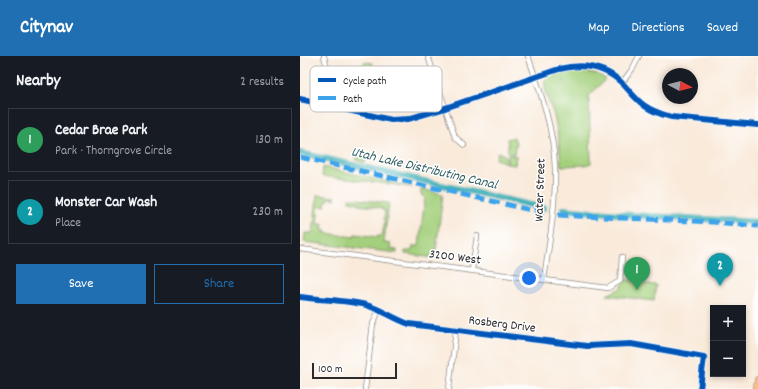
<!DOCTYPE html>
<html lang="en">
<head>
<meta charset="utf-8">
<style>
  body { margin:0; font-family:Dekko,sans-serif; background:#20242c; color:#f1f3f6 }
  .controls { position:absolute; right:12px; bottom:12px; display:grid; overflow:hidden; border-radius:0px; box-shadow:0 2px 6px #0003 }
  .controls button { width:36px; height:36px; display:grid; place-items:center; padding:0; border:0; border-bottom:1px solid #363941; background:#171b24; color:#f1f3f6; font:20px sans-serif }
  .compass { position:absolute; left:362px; top:12px; width:36px; height:36px; border-radius:50%; background:#171b24; box-shadow:0 2px 6px #0003; rotate:97deg }
  .scale { position:absolute; left:12px; bottom:10px; width:85px; box-sizing:border-box; padding-left:4px; border:2px solid #2b2b2b; border-top:0; font-size:11px; line-height:14px; white-space:nowrap; color:#2b2b2b; -webkit-text-stroke:3px #fff; paint-order:stroke }
  .you { position:absolute; left:229px; top:222px; width:14px; height:14px; margin:-10px; border:3px solid #fff; border-radius:50%; background:#1a73e8; box-shadow:0 0 0 6px #1a73e833 }
  .badge { display:grid; place-items:center; width:26px; height:26px; border-radius:50%; background:#1f6fb2; color:#fff; font-size:13px; font-weight:700 }
  .pin { position:absolute; translate:-50% -33px; filter:drop-shadow(0 1px 2px #0008) }
  .pin::after { content:''; position:absolute; top:21px; width:14px; height:12px; background:inherit; clip-path:polygon(0 0,100% 0,50% 100%) }
  .list { margin:0; padding:0; list-style:none }
  h2 { display:flex; justify-content:space-between; align-items:center; height:52px; margin:0; padding:0 16px; font-size:17px }
  h2 small { font-size:13px; font-weight:400; color:#9ea1a6 }
  .list li { display:grid; grid-template-columns:26px 1fr auto; gap:12px; align-items:center; box-sizing:border-box; height:64px; margin:0 8px 8px; padding:0 8px; border:1px solid #363941; border-radius:0px }
  .list b { display:block; font-size:15px; white-space:nowrap }
  .list p { margin:0; font-size:13px; white-space:nowrap; color:#9ea1a6 }
  .list em { font-size:13px; font-style:normal; color:#9ea1a6 }
  .actions { display:flex; gap:8px; padding:12px 16px }
  .actions a { flex:1; padding:9px 0; border:1px solid #1f6fb2; border-radius:0px; text-align:center; font-size:14px; color:#1f6fb2 }
  .actions .main { background:#1f6fb2; color:#fff }
  .map { position:relative; flex:none; width:458px; height:333px; overflow:hidden }
  header { display:flex; align-items:center; gap:24px; box-sizing:border-box; height:56px; padding:0 20px; background:#1f6fb2; color:#fff }
  header strong { font-size:19px }
  nav { display:flex; gap:22px; margin-inline-start:auto; font-size:14px }
  main { display:flex }
  aside { flex:1; background:#171b24 }
  .map>svg:first-child { display:block }
  .green { fill:#a4d07d; stroke:#687e54 }
  .lines { fill:none; stroke-linecap:round; stroke-linejoin:round }
  .stream { stroke:#40b1b7; stroke-width:1.5 }
  .canal { stroke:#40b1b7; stroke-width:6 }
  .minor-casing { stroke:#928a82; stroke-width:6 }
  .primary-casing { stroke:#928a82; stroke-width:8 }
  .minor { stroke:#fff; stroke-width:4.5 }
  .primary { stroke:#f9bc8a; stroke-width:7 }
  .quiet { stroke:#3ea3eb; stroke-width:5; stroke-dasharray:10 5; stroke-linecap:butt }
  .cycleway-casing { stroke:#fff; stroke-width:8 }
  .cycleway { stroke:#0057b8; stroke-width:6 }
  .labels { text-anchor:middle; dominant-baseline:central; stroke-width:3; stroke-linejoin:round; paint-order:stroke }
  .street-label { font-size:13px; fill:#2b2b2b; stroke:#fff }
  .water-label { font-size:14px; font-style:italic; fill:#336163; stroke:#fff }
  .key { fill:#fff; stroke:#bfbfbf; stroke-width:1 }
  .key-label { font-size:11px; fill:#2b2b2b }
</style>
</head>
<body>
<header>
<strong>Citynav</strong>
<nav><a>Map</a><a>Directions</a><a>Saved</a></nav>
</header>
<main>
<aside>
<h2>Nearby<small>2 results</small></h2>
<ul class="list">
<li><span class="badge" style="background:#2e9e5b">1</span><div><b>Cedar Brae Park</b><p>Park · Thorngrove Circle</p></div><em>130 m</em></li>
<li><span class="badge" style="background:#0f9aa8">2</span><div><b>Monster Car Wash</b><p>Place</p></div><em>230 m</em></li>
</ul>
<div class="actions"><a class="main">Save</a><a>Share</a></div>
</aside>
<div class="map">
<svg width="458" height="333" viewBox="0 0 458 333">
  <rect width="100%" height="100%" fill="#fff"/>
  <filter id="ink" filterUnits="userSpaceOnUse"><feTurbulence type="fractalNoise" baseFrequency=".025" numOctaves="2"/><feDisplacementMap in="SourceGraphic" scale="8" xChannelSelector="R" yChannelSelector="G"/><feConvolveMatrix kernelMatrix="1 2 1 2 8 2 1 2 1" color-interpolation-filters="sRGB"/></filter>
  <filter id="wash" filterUnits="userSpaceOnUse"><feTurbulence type="fractalNoise" baseFrequency=".012" numOctaves="4" result="noise"/><feDisplacementMap in="SourceGraphic" scale="16" xChannelSelector="R" yChannelSelector="G"/><feGaussianBlur stdDeviation="0.9" result="paint"/><feColorMatrix in="noise" values="0 0 0 0 0 0 0 0 0 0 0 0 0 0 0 0 0 1.4 0 .05"/><feComposite in="paint" operator="in"/></filter>
  <g filter="url(#wash)">
    <rect width="100%" height="100%" fill="#f9eada"/>
    <g class="green">
      <polygon points="64,6 73,7 72,15 63,14"/>
      <path d="M 282,15 L 297,18 L 306,23 L 289,40 L 291,107 L 285,109 L 261,110 C 260,93 258,76 254,60 C 251,49 243,36 245,24 C 256,17 269,16 282,15 Z"/>
      <polygon points="214,81 217,90 215,90 214,98 208,98 208,89 207,83"/>
      <polygon points="198,96 206,100 206,107 196,103"/>
      <polygon points="58,97 64,98 66,101 65,107 56,104"/>
      <polygon points="208,99 216,100 215,109 207,108"/>
      <polygon points="23,111 112,131 22,120"/>
      <polygon points="121,133 143,138 135,202 105,198 105,195 112,195 113,190 119,190 125,141 121,139"/>
      <polygon points="17,139 35,141 35,143 29,142 28,145 26,145 25,151 19,150 17,168 23,168 22,174 25,174 25,177 54,181 55,178 78,181 78,180 82,180 85,164 84,164 85,155 82,154 82,152 59,149 59,147 49,145 49,142 89,147 84,187 91,188 90,193 97,194 97,197 4,186 5,177 13,177"/>
      <polygon points="326,223 337,227 356,229 354,245 307,239 321,232"/>
    </g>
    <g class="lines">
      <polyline class="stream" points="264,25 265,25"/>
      <g class="canal">
        <polyline points="0,97 244,152"/>
        <polyline points="263,153 330,159 458,166"/>
      </g>
    </g>
  </g>
  <g filter="url(#ink)">
    <g class="lines">
      <defs>
        <g id="minor">
          <polyline points="24,0 30,23 28,49"/>
          <polyline points="128,0 155,81 164,89"/>
          <path d="M 228,0 C 241,37 254,74 255,113 C 256,150 249,187 244,224"/>
          <polyline points="322,27 333,12 339,0"/>
          <path d="M 0,43 L 91,64 L 108,63 L 145,52 L 259,13 C 283,7 305,10 323,28 C 330,35 336,44 345,50 C 353,56 361,58 371,61 L 458,69"/>
          <polyline points="0,193 308,232 320,225 322,201"/>
          <polyline points="172,214 177,180"/>
          <path d="M 0,241 C 21,244 46,244 66,249 C 81,253 94,263 109,268 L 287,290 L 331,288 L 404,301 L 400,333"/>
          <polyline points="65,333 73,268 79,254"/>
          <polyline points="149,333 156,274"/>
        </g>
        <polyline id="primary" points="457,333 458,324"/>
      </defs>
      <use href="#minor" class="minor-casing"/>
      <use href="#primary" class="primary-casing"/>
      <use href="#minor" class="minor"/>
      <use href="#primary" class="primary"/>
      <g class="quiet">
        <polyline points="0,101 248,158"/>
        <polyline points="258,159 413,166 458,170"/>
      </g>
      <defs>
        <g id="cycleway">
          <path d="M 0,43 L 91,64 L 108,63 L 145,52 L 259,13 C 283,7 305,10 323,28 C 330,35 336,44 345,50 C 353,56 361,58 371,61 L 458,69"/>
          <path d="M 0,241 C 21,244 46,244 66,249 C 81,253 94,263 109,268 L 287,290 L 331,288 L 404,301 L 400,333"/>
        </g>
      </defs>
      <use href="#cycleway" class="cycleway-casing"/>
      <use href="#cycleway" class="cycleway"/>
    </g>
  </g>
  <g class="labels">
    <g class="street-label">
      <text transform="translate(241 134) rotate(-88)">Water Street</text>
      <text transform="translate(155 202) rotate(7)">3200 West</text>
      <text transform="translate(202 269) rotate(7)">Rosberg Drive</text>
    </g>
    <g class="water-label">
      <text transform="translate(124 113) rotate(13)">Utah Lake Distributing Canal</text>
    </g>
  </g>
  <rect x="10" y="10" width="132" height="46" rx="6" class="key"/>
  <rect x="18" y="22" width="18" height="4" fill="#0057b8"/>
  <rect x="18" y="40" width="18" height="4" fill="#3ea3eb"/>
  <g class="key-label">
    <text x="43" y="28">Cycle path</text>
    <text x="43" y="46">Path</text>
  </g>
</svg>
<div class="controls">
<button>+</button>
<button>−</button>
</div>
<svg class="compass" viewBox="-18 -18 36 36"><path d="M0-13l5 13h-10z" fill="#e53935"/><path d="M0 13l5-13h-10z" fill="#9ea1a6"/></svg>
<div class="scale">100 m</div>
<div class="you"></div>
<div class="pin badge" style="left:337px;top:234px;background:#2e9e5b">1</div>
<div class="pin badge" style="left:420px;top:230px;background:#0f9aa8">2</div>
</div>
</main>
</body>
</html>
